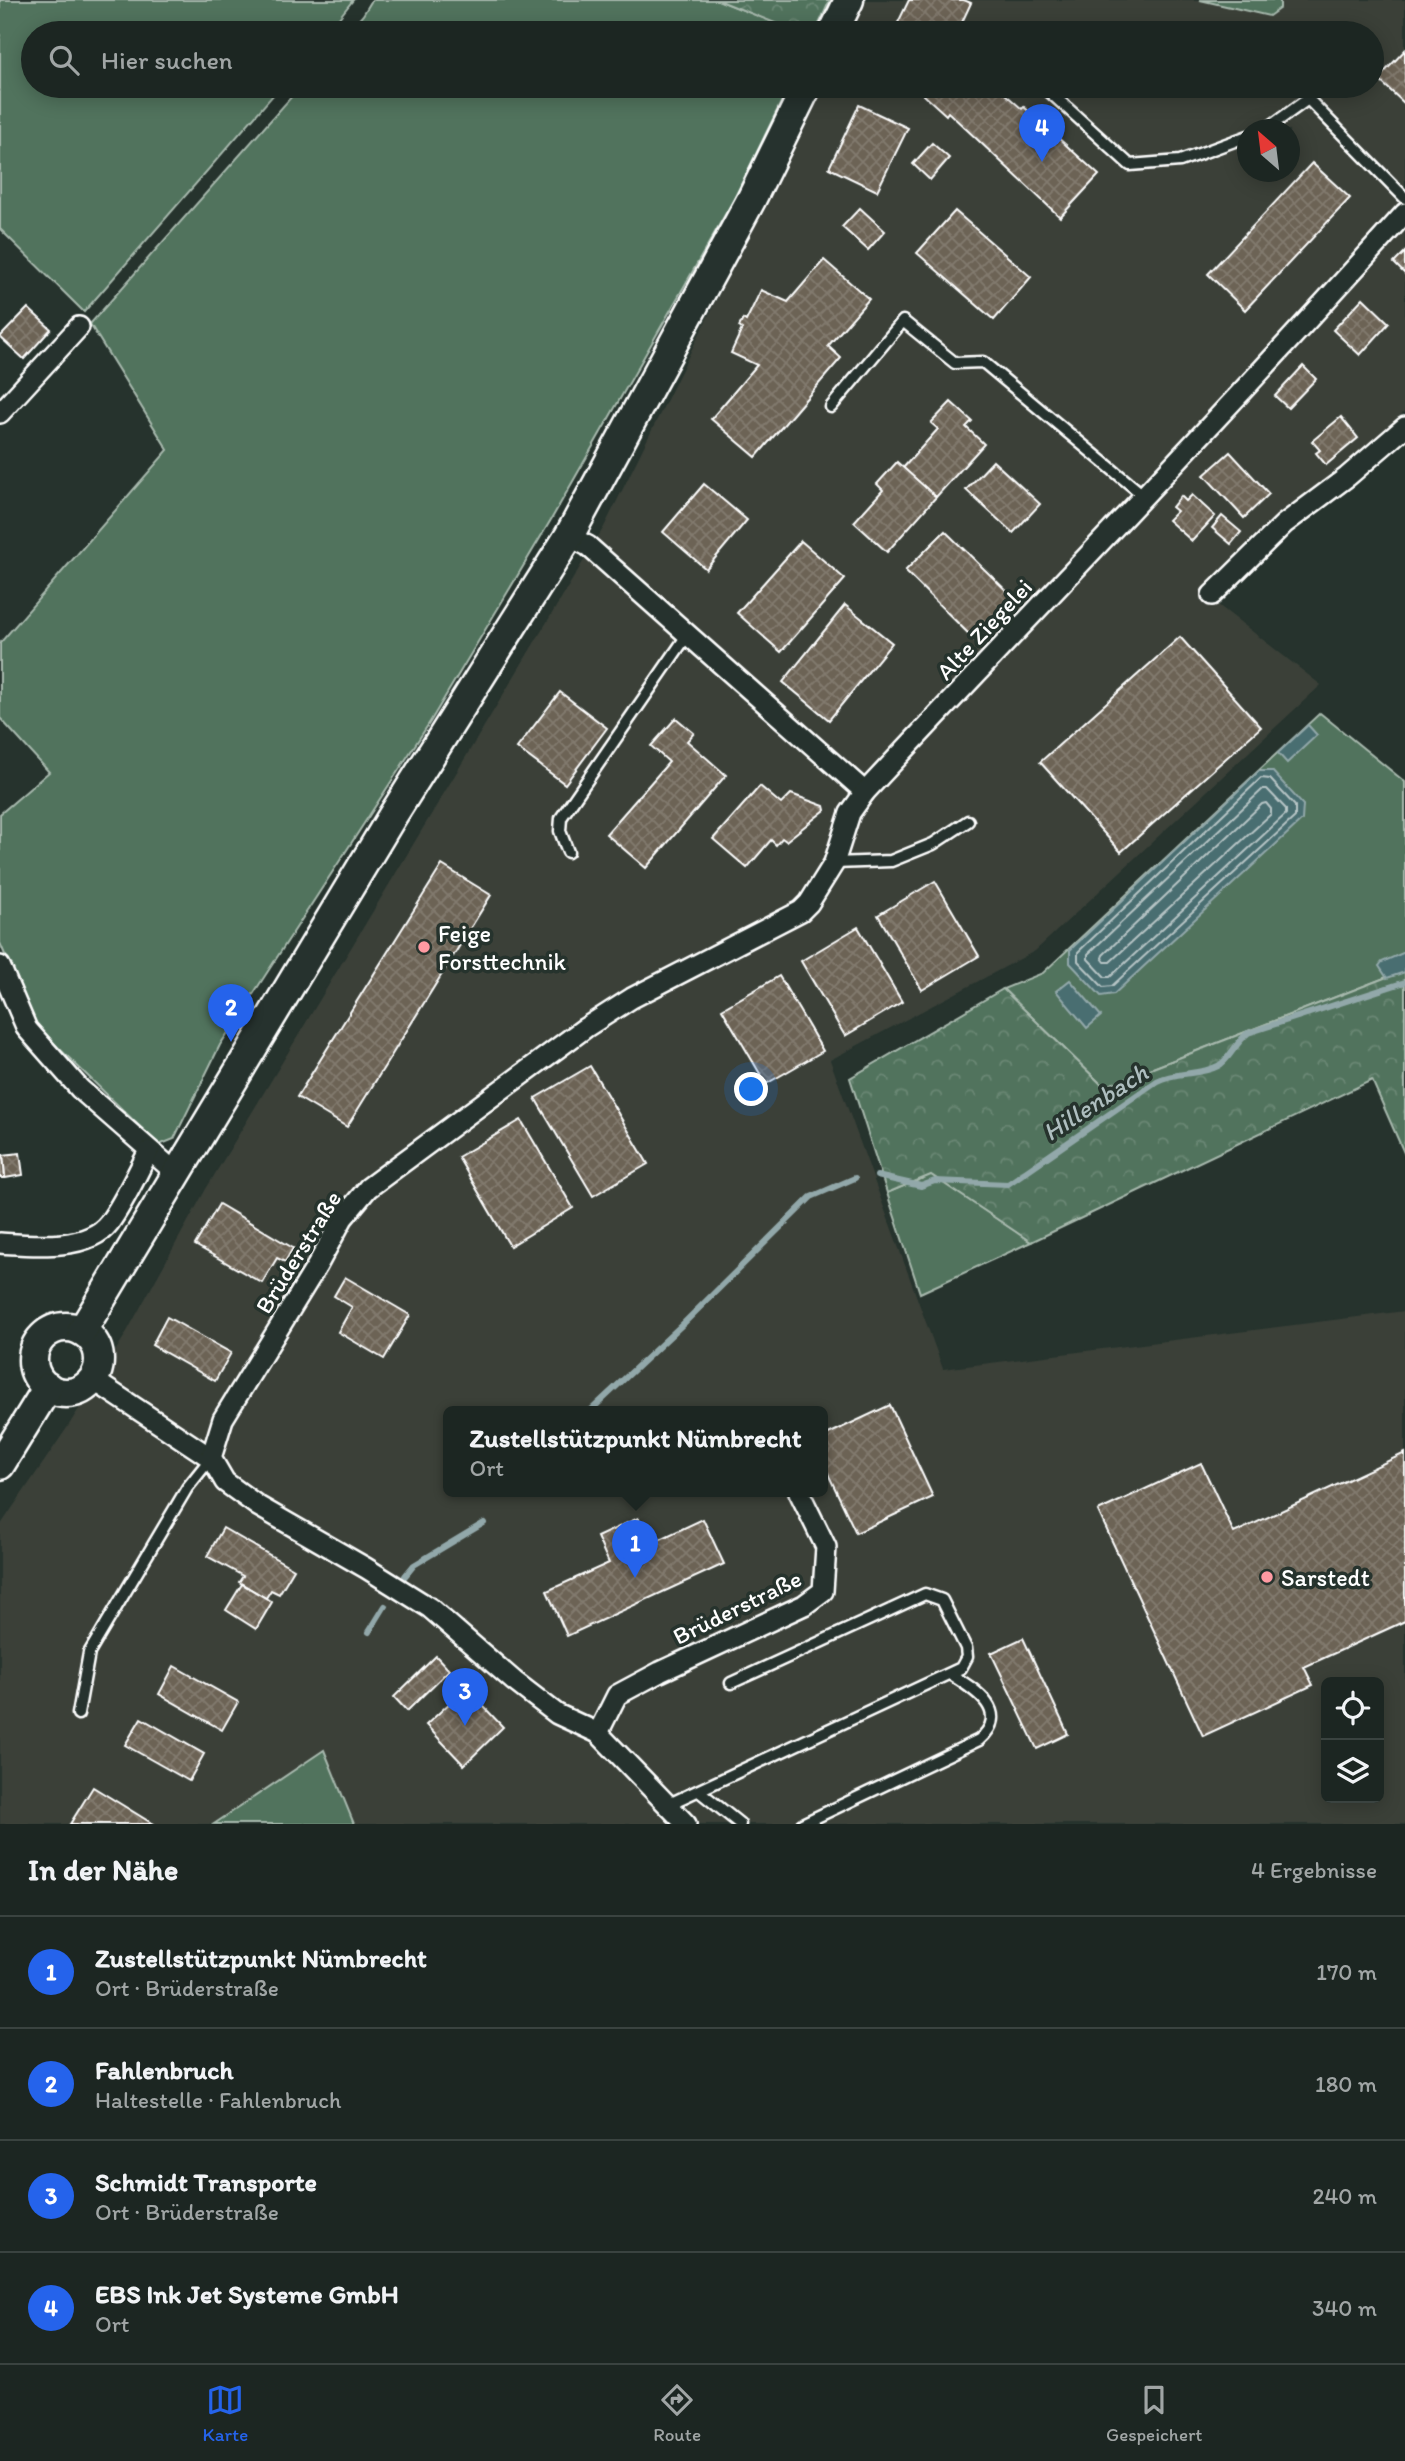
<!DOCTYPE html>
<html lang="de">
<head>
<meta charset="utf-8">
<style>
  body { margin:0; font-family:Itim,sans-serif; background:#252e2a; color:#f1f3f6 }
  .controls { position:absolute; right:21px; bottom:21px; display:grid; overflow:hidden; border-radius:10px; box-shadow:0 4px 18px #0003 }
  .controls button { width:63px; height:63px; display:grid; place-items:center; padding:0; border:0; border-bottom:2px solid #3a4340; background:#1c2622; color:#f1f3f6; font:35px sans-serif }
  .compass { position:absolute; left:1237px; top:119px; width:63px; height:63px; border-radius:50%; background:#1c2622; box-shadow:0 4px 18px #0003; rotate:332deg }
  .you { position:absolute; left:752px; top:1090px; width:24px; height:24px; margin:-18px; border:5px solid #fff; border-radius:50%; background:#1a73e8; box-shadow:0 0 0 10px #1a73e833 }
  .badge { display:grid; place-items:center; width:46px; height:46px; border-radius:50%; background:#2563eb; color:#fff; font-size:23px; font-weight:700 }
  .pin { position:absolute; translate:-50% -58px; filter:drop-shadow(0 2px 4px #0008) }
  .pin::after { content:''; position:absolute; top:37px; width:24px; height:21px; background:inherit; clip-path:polygon(0 0,100% 0,50% 100%) }
  .popup { position:absolute; left:443px; top:1406px; width:385px; height:91px; box-sizing:border-box; display:grid; place-content:center; border-radius:10px; background:#1c2622; filter:drop-shadow(0 2px 5px #0005); font-size:23px; white-space:nowrap; color:#a0a5a5 }
  .popup b { font-size:26px; color:#f1f3f6 }
  .popup::after { content:''; position:absolute; left:50%; top:100%; margin-left:-14px; border:14px solid transparent; border-top-color:#1c2622 }
  .list { margin:0; padding:0; list-style:none }
  h2 { display:flex; justify-content:space-between; align-items:center; height:91px; margin:0; padding:0 28px; font-size:30px }
  h2 small { font-size:23px; font-weight:400; color:#a0a5a5 }
  .list li { display:grid; grid-template-columns:46px 1fr auto; gap:21px; align-items:center; box-sizing:border-box; height:112px; padding:0 28px; border-top:2px solid #3a4340 }
  .list b { display:block; font-size:26px; white-space:nowrap }
  .list p { margin:0; font-size:23px; white-space:nowrap; color:#a0a5a5 }
  .list em { font-size:23px; font-style:normal; color:#a0a5a5 }
  .icon { flex:none; width:38px; height:38px; fill:none; stroke:currentColor; stroke-width:2; stroke-linecap:round; stroke-linejoin:round }
  .map { position:relative; flex:none; width:1405px; height:1824px; overflow:hidden }
  .search { position:absolute; background:#1c2622; box-shadow:0 4px 18px #0003; left:21px; right:21px; top:21px; height:77px; display:flex; align-items:center; gap:18px; box-sizing:border-box; padding:0 24px; border-radius:38px; color:#a0a5a5; font-size:26px }
  .sheet { height:539px; background:#1c2622 }
  nav { display:flex; justify-content:space-around; align-items:center; box-sizing:border-box; height:98px; border-top:2px solid #3a4340; background:#1c2622; font-size:19px; color:#a0a5a5 }
  nav a { display:grid; justify-items:center; gap:4px }
  nav .on { color:#2563eb }
  .map>svg:first-child { display:block }
  .built { fill:#3b4139; fill-rule:evenodd }
  .green { fill:#51735d; stroke:#a8b9ae; stroke-width:2 }
  .forest { fill:url(#forest-crowns); stroke:#a8b9ae; stroke-width:2 }
  .water { fill:#4a6e71; stroke:#92a8aa; stroke-width:2 }
  .lines { fill:none; stroke-linecap:round; stroke-linejoin:round }
  .shore { stroke:#b7c5c6; stroke-width:2 }
  .stream { stroke:#92a8aa; stroke-width:6 }
  .building { fill:url(#building-cross-hatch); stroke:#fff; stroke-width:2 }
  .service-casing { stroke:#fff; stroke-width:15 }
  .minor-casing { stroke:#fff; stroke-width:24 }
  .secondary-casing { stroke:#fff; stroke-width:33 }
  .service { stroke:#26332d; stroke-width:10 }
  .minor { stroke:#26332d; stroke-width:19 }
  .secondary { stroke:#26332d; stroke-width:28 }
  .poi-dot { fill:#ff9aa2; stroke:#26332d; stroke-width:2.5 }
  .labels { text-anchor:middle; dominant-baseline:central; stroke-width:7; stroke-linejoin:round; paint-order:stroke }
  .street-label { font-size:24px; fill:#fff; stroke:#26332d }
  .poi-label { font-size:24px; fill:#fff; stroke:#26332d; text-anchor:start }
  .water-label { font-size:26px; font-style:italic; fill:#aebebf; stroke:#26332d }
</style>
</head>
<body>
<div class="map">
<svg width="1405" height="1824" viewBox="0 0 1405 1824">
  <defs>
    <pattern id="forest-crowns" width="20" height="18" patternUnits="userSpaceOnUse" patternTransform="scale(1.75)"><rect width="20" height="18" fill="#51735d"/><path d="M2 6a3 3 0 1 1 6 0M12 15a3 3 0 1 1 6 0" fill="none" stroke="#6b8875"/></pattern>
    <pattern id="building-cross-hatch" width="8" height="8" patternUnits="userSpaceOnUse" patternTransform="scale(1.75)"><rect width="8" height="8" fill="#6c6355"/><path d="M0 0l8 8M0 8l8-8" fill="none" stroke="#827a6e"/></pattern>
  </defs>
  <rect width="100%" height="100%" fill="#26332d"/>
  <filter id="ink" filterUnits="userSpaceOnUse"><feTurbulence type="fractalNoise" baseFrequency=".0143" numOctaves="2"/><feDisplacementMap in="SourceGraphic" scale="14" xChannelSelector="R" yChannelSelector="G"/><feConvolveMatrix kernelMatrix="1 2 1 2 8 2 1 2 1" color-interpolation-filters="sRGB"/></filter>
  <g filter="url(#ink)">
    <path class="built" d="M 864,0 L 1200,0 L 1269,16 L 1280,8 L 1280,0 L 1405,0 L 1405,411 L 1204,594 L 1321,685 L 1035,951 L 830,1060 L 943,1369 L 1405,1311 L 1405,1824 L 354,1824 L 323,1750 L 214,1824 L 0,1824 L 0,1526 L 67,1428 L 124,1337 L 206,1189 L 604,527 L 822,86 L 1372,86 L 1372,33 L 848,33 ZM 1248,130 L 1290,130 L 1290,172 L 1248,172 ZM 448,1412 L 822,1412 L 822,1492 L 448,1492 ZM 1326,1682 L 1379,1682 L 1379,1798 L 1326,1798 Z"/>
    <g class="green">
      <polygon points="0,0 353,0 327,33 33,33 33,86 281,86 84,312 0,229"/>
      <polygon points="372,0 718,0 800,33 347,33 363,15"/>
      <polygon points="1200,0 1280,0 1280,8 1269,16"/>
      <polygon points="301,86 789,86 734,199 552,518 430,722 220,1045 174,1139 159,1145 35,1025 0,943 0,814 49,772 0,718 0,643 168,450 90,324"/>
      <polygon points="1320,713 1405,782 1405,970 1104,1087 1003,989 1043,973"/>
      <polygon points="931,1174 1031,1242 920,1293 887,1193"/>
      <polygon points="324,1750 354,1824 214,1824"/>
    </g>
    <g class="forest">
      <polygon points="718,0 830,0 815,33 800,33"/>
      <polygon points="1405,970 1405,1155 1372,1080 1031,1242 931,1175 887,1193 850,1078 1003,989 1104,1087"/>
    </g>
    <g class="water">
      <polygon points="1308,725 1317,735 1287,763 1278,753"/>
      <polygon points="1259,771 1272,771 1303,805 1302,820 1114,994 1101,996 1070,963 1070,950"/>
      <polygon points="1405,952 1405,972 1387,978 1379,966 1382,962"/>
      <polygon points="1070,980 1101,1016 1087,1028 1056,991"/>
    </g>
    <g class="lines">
      <g class="shore">
        <polygon points="1261,778 1270,779 1295,806 1295,817 1112,986 1103,987 1078,961 1078,952"/>
        <polygon points="1263,789 1267,789 1286,809 1286,814 1110,977 1105,977 1088,959 1088,954"/>
        <polygon points="1266,803 1271,809 1271,814 1110,962 1105,962 1102,958 1103,955 1262,804"/>
      </g>
      <g class="stream">
        <path d="M 877,1176 L 921,1186 L 935,1181 L 1008,1184 L 1157,1081 C 1176,1071 1199,1076 1218,1066 C 1229,1061 1235,1043 1248,1033 L 1405,982"/>
        <polyline points="589,1412 684,1323 811,1197 855,1178"/>
        <polyline points="405,1576 414,1565 484,1523"/>
        <polyline points="369,1632 385,1606"/>
      </g>
    </g>
    <g class="building">
      <polygon points="909,0 964,0 971,3 957,33 893,33"/>
      <polygon points="1405,50 1405,104 1378,79"/>
      <polygon points="914,86 996,86 1022,109 1024,107 1099,175 1060,217 948,112 946,115"/>
      <polygon points="859,105 908,128 877,191 829,168"/>
      <polygon points="932,143 949,158 930,180 913,164"/>
      <polygon points="1312,163 1350,198 1245,310 1208,274"/>
      <polygon points="860,208 885,231 868,250 842,227"/>
      <polygon points="955,211 1031,277 994,320 917,253"/>
      <polygon points="1405,252 1405,274 1394,263"/>
      <polygon points="824,260 869,299 828,346 841,358 756,457 711,419 757,365 731,353 742,329 739,327 743,319 746,321 761,290 788,302"/>
      <polygon points="1363,298 1389,323 1360,355 1333,330"/>
      <polygon points="28,308 51,329 24,359 0,337"/>
      <polygon points="1303,366 1316,379 1288,408 1275,396"/>
      <polygon points="951,402 972,421 966,427 984,444 936,497 903,468 938,429 931,423"/>
      <polygon points="1341,417 1358,438 1326,465 1316,453 1320,450 1312,441"/>
      <polygon points="1230,452 1269,494 1244,518 1204,475"/>
      <polygon points="993,461 1040,504 1013,533 966,490"/>
      <polygon points="897,462 936,497 887,552 854,522 883,490 877,484"/>
      <polygon points="704,484 747,520 706,569 663,532"/>
      <polygon points="1192,495 1215,516 1192,541 1168,520 1177,511 1172,507 1181,496 1186,501"/>
      <polygon points="1222,516 1241,532 1231,544 1212,528"/>
      <polygon points="945,531 1019,603 979,644 905,571"/>
      <polygon points="801,541 845,579 781,652 737,613"/>
      <polygon points="845,605 892,643 829,720 783,682"/>
      <polygon points="1180,637 1261,727 1121,852 1040,762"/>
      <polygon points="560,692 607,728 565,784 517,748"/>
      <polygon points="676,718 694,733 687,741 726,775 646,868 606,834 669,762 651,746"/>
      <polygon points="760,786 781,804 791,794 824,806 825,810 786,841 782,838 776,845 771,840 747,868 713,839"/>
      <polygon points="442,865 491,895 347,1127 297,1097"/>
      <polygon points="935,881 979,956 922,990 878,915"/>
      <polygon points="858,927 902,1002 845,1036 801,961"/>
      <polygon points="779,976 823,1051 766,1084 722,1009"/>
      <polygon points="590,1066 648,1164 593,1196 535,1098"/>
      <polygon points="521,1120 573,1208 510,1246 458,1157"/>
      <polygon points="20,1153 23,1175 5,1178 3,1155"/>
      <polygon points="0,1155 3,1155 5,1178 0,1178"/>
      <polygon points="219,1204 293,1248 285,1262 277,1258 262,1283 195,1245"/>
      <polygon points="345,1277 410,1315 384,1359 338,1332 352,1307 334,1296"/>
      <polygon points="167,1317 231,1353 215,1381 152,1345"/>
      <polygon points="890,1405 933,1497 856,1533 822,1461 822,1437"/>
      <polygon points="1405,1453 1405,1621 1304,1667 1313,1685 1203,1736 1098,1511 1201,1463 1234,1533"/>
      <polygon points="638,1518 650,1544 703,1519 724,1564 567,1636 547,1591 609,1563 597,1537"/>
      <polygon points="223,1528 294,1569 279,1594 271,1590 266,1598 239,1582 243,1576 207,1556"/>
      <polygon points="242,1584 272,1602 256,1629 226,1610"/>
      <polygon points="1023,1638 1068,1734 1037,1749 991,1653"/>
      <polygon points="436,1656 449,1670 407,1711 394,1697"/>
      <polygon points="174,1666 238,1702 222,1730 159,1694"/>
      <polygon points="466,1688 503,1727 464,1765 426,1725"/>
      <polygon points="141,1718 204,1754 189,1781 125,1745"/>
      <polygon points="93,1787 153,1824 70,1824"/>
    </g>
    <g class="lines">
      <defs>
        <g id="service">
          <polyline points="1043,86 1130,165 1180,161 1248,136"/>
          <polyline points="1265,130 1308,99 1405,198"/>
          <polyline points="831,407 903,321 955,363 983,362 1143,495"/>
          <polyline points="568,852 560,831 561,818 688,634"/>
          <polyline points="834,863 891,861 933,844 968,821"/>
          <polyline points="78,1714 89,1653 187,1488 211,1458"/>
          <polyline points="699,1791 740,1824"/>
          <polyline points="667,1805 961,1668 967,1657 966,1648 942,1600 925,1594 731,1683"/>
          <path d="M 802,1824 L 979,1740 C 1013,1711 972,1688 950,1674"/>
        </g>
        <g id="minor">
          <polyline points="0,413 79,327"/>
          <polyline points="569,536 588,546 865,792"/>
          <polyline points="1212,595 1284,524 1347,477 1405,427"/>
          <polyline points="0,966 27,1029 80,1089 176,1173"/>
          <path d="M 0,1243 C 31,1245 88,1251 109,1223 C 125,1201 136,1175 149,1151"/>
          <polyline points="92,1379 211,1458"/>
          <path d="M 799,1492 L 826,1547 L 823,1591 L 804,1605 L 660,1672 L 617,1695 L 598,1733 L 557,1714 L 514,1681 L 430,1608 L 366,1568 L 258,1506 L 225,1482 L 211,1458 L 223,1419 L 317,1266 L 343,1218 L 368,1188 L 585,1028 L 632,998 L 801,911 L 809,903 L 834,863 L 850,813 L 865,792 C 1046,599 1229,409 1405,213"/>
          <polyline points="598,1733 686,1824"/>
        </g>
        <g id="secondary">
          <polyline points="833,33 849,0"/>
          <circle cx="66" cy="1360" r="33"/>
          <polyline points="82,1331 393,815 569,536 751,200 807,86"/>
          <polyline points="0,1465 48,1387"/>
        </g>
      </defs>
      <use href="#service" class="service-casing"/>
      <use href="#minor" class="minor-casing"/>
      <use href="#secondary" class="secondary-casing"/>
      <use href="#service" class="service"/>
      <use href="#minor" class="minor"/>
      <use href="#secondary" class="secondary"/>
    </g>
  </g>
  <g class="poi-dot">
    <circle cx="424" cy="947" r="7"/>
    <circle cx="1267" cy="1577" r="7"/>
  </g>
  <g class="labels">
    <g class="street-label">
      <text transform="translate(984 629) rotate(-47)">Alte Ziegelei</text>
      <text transform="translate(298 1252) rotate(-58)">Brüderstraße</text>
      <text transform="translate(737 1607) rotate(-26)">Brüderstraße</text>
    </g>
    <g class="poi-label">
      <text x="438" y="933">Feige<tspan x="438" dy="28">Forsttechnik</tspan></text>
      <text x="1281" y="1577">Sarstedt</text>
    </g>
    <g class="water-label">
      <text transform="translate(1095 1102) rotate(-33)">Hillenbach</text>
    </g>
  </g>
</svg>
<div class="controls">
<button><svg class="icon" aria-label="locate" viewBox="0 0 24 24"><circle cx="12" cy="12" r="6"/><path d="M12 2v4M12 18v4M2 12h4M18 12h4"/></svg></button>
<button><svg class="icon" aria-label="layers" viewBox="0 0 24 24"><path d="M12 4l9 5-9 5-9-5zM3 14l9 5 9-5"/></svg></button>
</div>
<svg class="compass" viewBox="-18 -18 36 36"><path d="M0-13l5 13h-10z" fill="#e53935"/><path d="M0 13l5-13h-10z" fill="#a0a5a5"/></svg>
<div class="you"></div>
<div class="pin badge" style="left:635px;top:1578px">1</div>
<div class="popup"><b>Zustellstützpunkt Nümbrecht</b>Ort</div>
<div class="pin badge" style="left:231px;top:1042px">2</div>
<div class="pin badge" style="left:465px;top:1726px">3</div>
<div class="pin badge" style="left:1042px;top:162px">4</div>
<div class="search"><svg class="icon" aria-label="search" viewBox="0 0 24 24"><circle cx="10" cy="10" r="6"/><path d="M15 15l6 6"/></svg>Hier suchen</div>
</div>
<section class="sheet">
<h2>In der Nähe<small>4 Ergebnisse</small></h2>
<ul class="list">
<li><span class="badge">1</span><div><b>Zustellstützpunkt Nümbrecht</b><p>Ort · Brüderstraße</p></div><em>170 m</em></li>
<li><span class="badge">2</span><div><b>Fahlenbruch</b><p>Haltestelle · Fahlenbruch</p></div><em>180 m</em></li>
<li><span class="badge">3</span><div><b>Schmidt Transporte</b><p>Ort · Brüderstraße</p></div><em>240 m</em></li>
<li><span class="badge">4</span><div><b>EBS Ink Jet Systeme GmbH</b><p>Ort</p></div><em>340 m</em></li>
</ul>
</section>
<nav>
<a class="on"><svg class="icon" aria-label="map" viewBox="0 0 24 24"><path d="M3 6l6-2 6 2 6-2v14l-6 2-6-2-6 2zM9 4v14M15 6v14"/></svg>Karte</a>
<a><svg class="icon" aria-label="directions" viewBox="0 0 24 24"><path d="M12 3l9 9-9 9-9-9zM9 14v-3h6M13 9l2 2-2 2"/></svg>Route</a>
<a><svg class="icon" aria-label="saved" viewBox="0 0 24 24"><path d="M7 4h10v16l-5-4-5 4z"/></svg>Gespeichert</a>
</nav>
</body>
</html>
